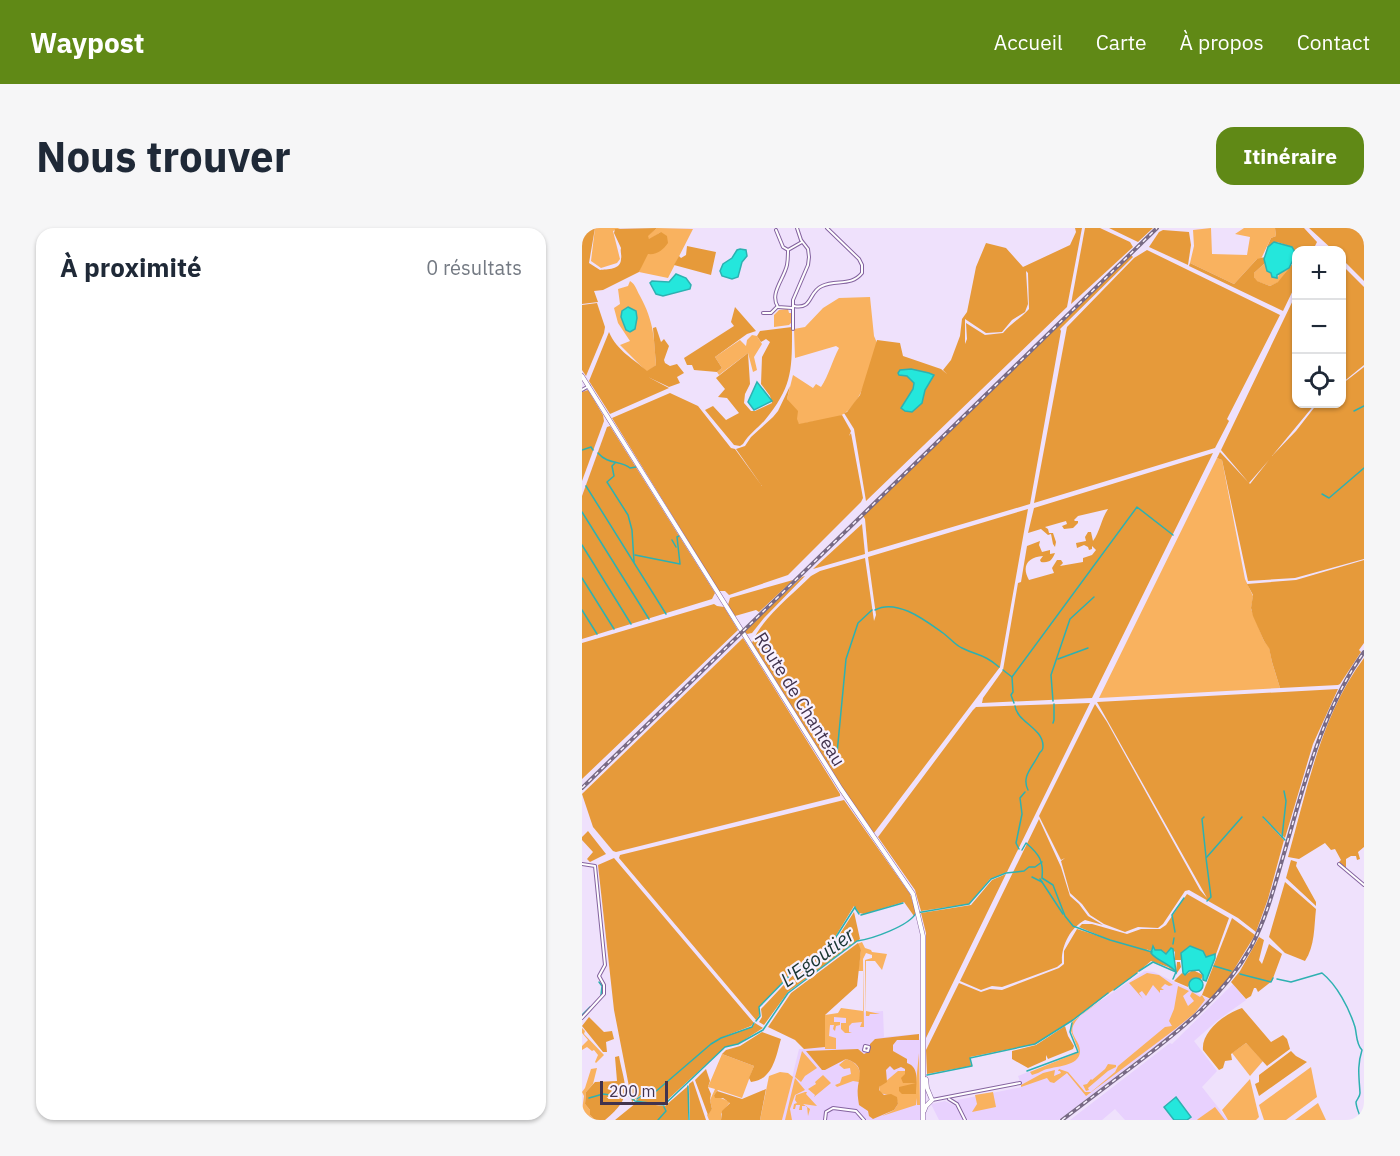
<!DOCTYPE html>
<html lang="fr">
<head>
<meta charset="utf-8">
<style>
  body { margin:0; font-family:"IBM Plex Sans",sans-serif; background:#f6f6f7; color:#1f2937 }
  .controls { position:absolute; right:18px; top:18px; display:grid; overflow:hidden; border-radius:12px; box-shadow:0 2px 4px #0004 }
  .controls button { width:54px; height:54px; display:grid; place-items:center; padding:0; border:0; border-bottom:2px solid #e0e1e3; background:#fff; color:#1f2937; font:30px sans-serif }
  .scale { position:absolute; left:18px; bottom:15px; width:68px; box-sizing:border-box; padding-left:6px; border:3px solid #42334e; border-top:0; font-size:16px; line-height:21px; white-space:nowrap; color:#42334e; -webkit-text-stroke:4px #f8f1ff; paint-order:stroke }
  .list { margin:0; padding:0; list-style:none }
  h2 { display:flex; justify-content:space-between; align-items:center; height:78px; margin:0; padding:0 24px; font-size:26px }
  h2 small { font-size:20px; font-weight:400; color:#747a83 }
  .icon { flex:none; width:33px; height:33px; fill:none; stroke:currentColor; stroke-width:2; stroke-linecap:round; stroke-linejoin:round }
  .map { position:relative; flex:none; width:782px; height:892px; overflow:hidden; border-radius:18px }
  header { display:flex; align-items:center; gap:36px; box-sizing:border-box; height:84px; padding:0 30px; background:#608916; color:#fff }
  header strong { font-size:28px }
  nav { display:flex; gap:33px; margin-inline-start:auto; font-size:21px }
  .intro { display:flex; align-items:center; justify-content:space-between; box-sizing:border-box; height:144px; padding:0 36px }
  h1 { margin:0; font-size:42px }
  .button { padding:15px 27px; border-radius:18px; background:#608916; color:#fff; font-size:21px; font-weight:700 }
  main { display:flex; gap:36px; padding:0 36px }
  aside { flex:1; background:#fff; border-radius:18px; box-shadow:0 2px 4px #0004 }
  .map>svg:first-child { display:block }
  .built { fill:#e8d1fe }
  .green { fill:#f9b25f }
  .forest { fill:#e69a3a; fill-rule:evenodd }
  .water { fill:#24e7dc; stroke:#2db1b1; stroke-width:1.5 }
  .lines { fill:none; stroke-linecap:round; stroke-linejoin:round }
  .stream { stroke:#2db1b1; stroke-width:1.5 }
  .street-casing { stroke:#84639f; stroke-width:4 }
  .secondary-casing { stroke:#84639f; stroke-width:5 }
  .street { stroke:#fff; stroke-width:2 }
  .secondary { stroke:#fff; stroke-width:4 }
  .rail-casing { stroke:#786a85; stroke-width:4 }
  .rail { stroke:#f8f1ff; stroke-width:1.5; stroke-dasharray:4.5; stroke-linecap:butt }
  .labels { text-anchor:middle; dominant-baseline:central; stroke-width:4.5; stroke-linejoin:round; paint-order:stroke }
  .street-label { font-size:18px; fill:#42334e; stroke:#f8f1ff }
  .water-label { font-size:20px; font-style:italic; fill:#193533; stroke:#f8f1ff }
</style>
</head>
<body>
<header>
<strong>Waypost</strong>
<nav><a>Accueil</a><a>Carte</a><a>À propos</a><a>Contact</a></nav>
</header>
<div class="intro"><h1>Nous trouver</h1><a class="button">Itinéraire</a></div>
<main>
<aside>
<h2>À proximité<small>0 résultats</small></h2>
<ul class="list">
</ul>
</aside>
<div class="map">
<svg width="782" height="892" viewBox="0 0 782 892">
  <rect width="100%" height="100%" fill="#efe1fc"/>
  <g class="built">
    <polygon points="563,743 572,744 627,771 603,795 477,892 386,892 375,872 440,859 436,848 497,824 489,803 490,794 521,771"/>
    <polygon points="651,756 664,772 636,792 612,813 635,843 620,859 646,892 543,892 533,881 520,892 488,892 588,815 590,816"/>
    <polygon points="301,783 302,809 334,806 338,812 338,892 200,892 217,821 222,821 243,787"/>
    <polygon points="363,873 374,878 381,892 357,892 349,876"/>
  </g>
  <g class="green">
    <polygon points="13,0 38,0 31,3 38,31 35,35 19,40 9,33"/>
    <polygon points="75,0 111,1 86,50 57,44 61,32 79,4 67,12 65,8"/>
    <polygon points="629,0 630,26 665,27 668,9 653,6 662,0 693,0 694,8 689,10 679,31 675,31 652,56 608,35 612,18 611,2"/>
    <polygon points="683,35 690,47 696,49 697,46 707,40 697,54 688,58 674,53 672,49 672,45"/>
    <path d="M 48,53 C 54,57 54,61 58,68 C 72,94 72,109 74,137 L 65,144 L 38,117 L 48,113 L 36,95 L 32,80 L 38,76 L 36,61 L 46,58 Z"/>
    <path d="M 288,69 L 292,108 L 295,115 C 287,139 282,176 258,188 C 248,194 229,192 217,197 L 205,171 L 211,147 L 231,160 L 234,156 L 239,159 C 247,147 250,133 257,120 L 254,118 L 213,130 L 212,101 L 223,99 L 241,80 L 257,70 Z"/>
    <polygon points="206,81 207,85 210,85 209,95 207,97 192,99 192,87 197,82"/>
    <polygon points="170,107 175,108 180,116 172,129 175,142 171,144 166,125 137,147 135,144 140,140 133,129 158,112 164,118 165,112"/>
    <polygon points="635,230 640,232 663,351 671,368 669,381 682,413 687,419 690,434 698,460 517,470"/>
    <polygon points="280,714 283,720 289,722 290,724 305,726 300,742 293,733 284,733 284,783 298,786 288,786 287,788 284,788 283,732 290,730 290,727 284,725 281,731 282,799 278,799 280,794 270,795 267,798 267,804 270,805 263,805 259,801 259,795 264,795 264,790 252,789 252,794 258,794 258,797 254,798 253,803 251,801 252,797 248,797 247,808 254,810 254,821 243,821 243,787 256,785 259,780 281,783 281,743 276,743 279,722 275,716"/>
    <polygon points="565,745 577,747 591,757 587,758 583,756 579,760 582,762 578,762 578,765 571,757 564,768 560,763 557,765 561,771 547,755"/>
    <polygon points="596,758 607,763 601,768 606,778 612,773 608,768 610,764 618,769 620,767 623,772 613,785 592,802 504,868 485,845 472,855 468,854 465,850 439,859 439,857 461,845 473,842 472,848 479,845 478,843 476,843 477,841 486,844 503,864 509,864 533,844 536,838 583,799 590,798 587,793 592,781"/>
    <path d="M 521,771 C 512,778 497,786 492,796 C 486,807 498,812 498,823 C 498,839 472,838 462,842 C 458,844 454,846 450,847 L 448,844 L 497,824 L 489,803 L 490,794 Z"/>
    <polygon points="0,800 3,803 2,806 22,827 14,835 13,834 16,827 12,822 10,823 5,819 0,822 0,818 6,812 0,805"/>
    <polygon points="664,815 681,833 668,848 650,825"/>
    <polygon points="220,823 235,840 223,848 219,854 213,849"/>
    <polygon points="337,825 338,877 335,877 334,870 334,877 300,888 312,882 316,876 314,869 298,865 297,859 316,843 323,843 323,846 334,855"/>
    <polygon points="140,826 172,838 160,870 136,862 132,867 148,874 139,886 139,892 127,892 125,887 130,881 128,872 133,861 126,859"/>
    <path d="M 264,831 C 275,834 281,843 277,854 L 271,853 L 255,859 L 253,857 L 258,855 L 260,849 L 269,846 L 268,840 L 262,841 L 257,837 Z"/>
    <polygon points="526,836 534,837 534,839 526,843 506,860 507,862 504,863 501,857 505,856 509,851 510,852 523,841"/>
    <polygon points="729,839 735,869 704,892 682,892 677,877"/>
    <polygon points="15,840 11,856 4,864 3,876 8,882 8,887 13,892 11,892 0,882 2,868 0,864 3,860 9,841"/>
    <polygon points="198,844 206,845 211,849 200,892 178,892 187,848"/>
    <polygon points="241,847 249,855 232,869 233,867 226,861 234,856 233,854"/>
    <polygon points="213,850 223,862 213,867 208,881 210,892 203,892"/>
    <polygon points="668,851 677,889 674,892 646,892 640,882"/>
    <polygon points="223,864 225,864 224,866 235,878 221,876 228,881 226,888 225,878 220,878 220,882 217,882 218,877 214,877 213,881 211,881 212,876 215,875 213,872 214,867"/>
    <polygon points="411,864 414,879 390,884 395,876 393,867"/>
    <polygon points="736,875 744,892 713,892"/>
    <polygon points="633,879 643,892 615,892 616,891"/>
  </g>
  <g class="forest">
    <path d="M 0,0 L 13,0 L 7,35 L 18,42 C 25,41 39,42 39,31 C 40,27 38,24 39,20 L 32,5 L 33,1 L 75,0 L 66,8 L 67,11 L 79,4 L 85,8 L 86,15 C 81,22 75,27 66,26 L 57,44 L 21,62 L 12,63 L 16,74 L 0,76 Z"/>
    <path d="M 493,0 L 500,0 L 485,79 L 284,273 L 272,201 L 262,185 L 265,184 L 278,167 L 295,112 L 318,115 L 321,128 L 359,141 L 365,146 L 361,142 L 369,132 L 378,108 L 380,91 L 385,84 L 394,39 L 404,15 L 424,20 L 441,39 L 488,17 L 494,4 ZM 444,43 L 446,45 L 447,81 C 439,90 429,95 421,105 L 403,107 L 384,95 L 385,111 L 383,116 L 383,91 L 404,105 L 420,104 L 430,92 L 443,84 L 446,76 Z"/>
    <polygon points="503,0 518,0 548,14 551,19 489,76"/>
    <polygon points="527,0 571,0 556,14"/>
    <polygon points="693,0 722,0 735,14 731,22 714,22 714,56 701,83 607,38 608,35 652,56 675,31 683,29 683,35 672,45 672,49 675,53 688,58 696,54 711,35 710,19 695,14 685,19 689,10 694,8"/>
    <polygon points="727,0 779,0 782,6 782,53 760,31 760,22 751,22"/>
    <polygon points="581,2 607,4 609,17 606,37 567,19 577,4"/>
    <polygon points="105,18 134,24 129,47 92,37 97,28 99,30 104,27"/>
    <polygon points="565,22 698,87 645,191 647,193 633,220 452,275 485,99 552,30"/>
    <polygon points="549,27 551,29 478,101 479,103 448,276 286,324 283,291 281,288"/>
    <polygon points="760,37 782,59 782,137 760,155"/>
    <polygon points="714,66 714,176 733,176 690,228 714,203 735,176 760,176 760,156 782,139 782,331 713,350 666,353 640,232 635,230 638,224 668,256 687,232 667,255 639,222"/>
    <polygon points="15,75 23,99 22,105 4,148 0,142 0,77"/>
    <polygon points="153,79 174,103 165,106 133,129 140,140 135,144 112,142 110,137 105,137 102,130 152,98 149,94"/>
    <path d="M 74,99 L 79,114 L 82,111 L 87,118 L 82,132 L 83,135 L 88,138 L 95,136 L 102,145 L 95,149 L 98,155 L 87,159 L 66,149 L 87,160 L 28,186 L 7,153 L 27,104 C 35,123 52,131 65,143 L 74,137 L 71,100 Z"/>
    <path d="M 210,99 C 210,141 211,158 183,192 C 176,200 167,206 161,216 L 158,218 L 152,217 L 123,182 L 131,178 L 144,192 L 157,185 L 145,170 L 136,169 L 143,161 L 134,150 L 166,125 L 168,156 L 163,166 L 162,175 L 169,183 L 173,183 L 190,175 L 188,168 L 179,156 L 180,129 L 188,114 L 184,111 L 179,114 L 175,108 L 178,103 Z"/>
    <polygon points="208,158 205,171 216,183 215,191 217,196 260,187 269,203 267,208 269,205 281,270 279,274 206,347 147,367 143,363 137,363 30,190 88,165 116,178 149,220 153,221 180,258 154,221 163,218 169,209 191,189 196,183"/>
    <polygon points="6,162 21,187 22,193 0,253 0,164"/>
    <polygon points="28,198 133,365 130,371 0,411 0,268 25,199"/>
    <path d="M 631,225 L 510,470 L 400,475 L 401,470 L 421,442 L 436,355 L 439,354 L 445,318 L 458,313 L 457,317 L 460,324 L 468,322 L 468,326 L 473,325 C 470,332 468,335 459,334 L 458,332 L 461,328 C 446,329 439,338 447,352 L 472,345 L 470,340 L 475,332 L 479,332 L 481,335 L 478,338 L 501,334 L 501,330 L 510,327 L 514,322 L 510,318 L 510,321 L 507,322 L 506,319 L 502,317 L 495,320 L 494,315 L 504,313 L 503,309 L 506,304 L 509,304 L 511,313 C 518,304 519,291 526,281 L 496,288 L 492,292 L 493,293 L 496,293 L 496,295 L 491,300 L 482,301 L 480,298 L 485,296 L 484,293 L 463,299 L 466,301 L 467,305 L 471,305 L 474,314 L 473,319 L 471,316 L 469,306 L 466,307 L 459,301 L 446,305 L 452,280 Z"/>
    <path d="M 446,281 L 418,439 L 292,605 L 262,562 L 170,415 C 179,391 211,366 229,348 L 238,343 L 283,330 L 292,393 L 294,387 L 286,329 Z"/>
    <polygon points="280,296 283,326 231,341"/>
    <polygon points="782,332 782,415 777,422 779,424 758,456 756,457 698,460 690,434 687,420 682,413 671,388 669,380 671,367 665,356 714,352"/>
    <polygon points="223,348 182,390 170,405 165,406 162,403 220,349"/>
    <polygon points="211,352 177,384 174,382 153,388 146,377 148,370"/>
    <polygon points="132,376 135,378 142,379 156,402 0,551 0,415"/>
    <polygon points="161,410 258,566 258,568 34,624 31,623 11,599 0,566"/>
    <path d="M 782,430 L 782,619 L 776,624 L 778,631 L 775,632 L 774,628 L 769,628 L 764,631 L 764,642 L 757,634 L 759,632 L 753,621 L 749,622 L 743,615 L 717,631 L 706,629 C 725,562 739,487 782,430 Z"/>
    <polygon points="756,461 731,516 703,610 680,589 702,612 686,671 674,704 656,690 607,662 603,663 581,696 576,700 556,699 543,704 522,696 508,687 500,676 488,665 479,633 483,630 479,632 457,588 513,476 525,494 618,662 625,670 515,474"/>
    <polygon points="508,475 425,644 408,651 387,676 339,683 333,662 296,609 391,482 394,479"/>
    <polygon points="262,572 328,666 334,684 332,688 322,674 282,686 277,685 272,678 247,719 213,742 177,779 177,788 174,792 37,630 38,627"/>
    <path d="M 457,591 L 479,639 L 488,668 L 497,676 L 506,688 L 521,697 L 503,692 C 488,700 479,718 480,735 L 475,739 L 420,759 L 410,758 L 399,762 L 378,753 Z"/>
    <polygon points="6,603 24,626 8,634 5,631 11,624 0,612 0,609"/>
    <polygon points="32,630 172,795 169,798 141,809 170,799 173,795 181,800 156,816 143,819 81,876 54,873 62,866 72,866 72,864 61,865 50,874 32,782 16,637"/>
    <polygon points="709,632 715,634 714,638 734,674 734,678 704,650"/>
    <polygon points="424,646 344,810 344,705 339,685 389,677 410,652"/>
    <path d="M 703,654 L 734,681 C 732,699 733,718 723,733 L 703,725 L 687,709 Z"/>
    <polygon points="605,666 647,690 633,729 632,726 624,729 621,723 618,722 638,695 618,722 608,718 599,725 599,732 593,732 593,724 589,720 584,726 581,723 573,722 571,719 569,723 564,721 587,736 594,743 595,734 598,734 599,739 595,745 586,739 569,733 549,750 527,765 491,792 453,816 388,829 389,838 345,846 344,822 377,755 399,764 408,761 420,762 477,740 482,736 482,723 495,701 523,710 497,699 500,696 510,696 545,706 559,701 578,701 584,697"/>
    <polygon points="272,684 278,711 206,764 182,797 177,794 180,789 179,781 214,744 248,721"/>
    <polygon points="650,690 673,707 648,748 629,771 620,767"/>
    <polygon points="677,709 682,712 677,732 680,736 687,716 700,726 690,753 676,764 674,760 672,760 669,768 664,771 649,754 658,743"/>
    <polygon points="276,715 279,722 275,758 243,787 243,819 222,821 213,812 186,799 209,765"/>
    <polygon points="611,742 621,747 619,752 611,750 606,759 592,753 600,745 603,747"/>
    <path d="M 660,780 L 689,814 L 701,807 L 705,811 L 708,821 L 685,838 L 664,815 L 649,826 L 650,832 L 643,833 L 641,840 L 637,842 L 621,822 C 619,803 644,785 660,780 Z"/>
    <polygon points="7,789 22,804 30,803 32,811 24,814 25,824 21,824 0,798"/>
    <polygon points="483,798 486,808 492,818 491,821 466,831 464,827 464,832 446,840 430,831 430,823 454,817"/>
    <path d="M 180,804 L 199,811 C 194,828 191,852 169,854 L 167,850 L 172,838 L 140,826 L 144,822 L 158,818 Z"/>
    <path d="M 337,806 L 337,812 L 315,812 L 311,817 L 311,823 L 325,831 L 325,835 C 338,839 334,855 334,866 L 320,866 L 317,863 L 317,859 L 334,855 L 321,855 L 319,850 L 323,846 L 323,841 L 319,839 L 312,842 L 308,838 L 304,842 L 305,854 L 297,859 L 297,862 L 302,867 L 309,866 L 315,869 L 316,876 L 312,882 L 291,891 L 287,888 L 286,883 L 277,877 C 276,871 275,864 276,858 C 279,844 280,836 264,831 L 243,842 L 240,842 L 224,823 L 276,821 L 282,826 L 288,823 L 288,816 L 293,811 Z"/>
    <polygon points="709,823 714,828 725,834 677,868 673,856 677,854 677,847"/>
    <path d="M 37,828 C 43,861 52,868 23,892 L 13,892 L 8,887 L 8,882 L 3,876 L 4,864 L 13,854 L 35,853 L 33,829 Z"/>
    <polygon points="124,841 128,853 126,859 129,866 128,872 130,881 126,887 113,852"/>
    <polygon points="111,853 124,892 108,892 107,856"/>
    <polygon points="106,858 106,892 33,892 54,875 83,878"/>
    <polygon points="184,861 178,892 139,892 140,883 148,875 141,870 133,870 132,867 135,863 160,871"/>
  </g>
  <g class="water">
    <polygon points="692,14 710,19 714,26 707,40 695,47 695,50 690,49 689,45 685,43 682,31 686,19"/>
    <polygon points="158,21 164,22 165,28 160,34 156,49 150,51 140,48 138,43 141,36 150,30 155,22"/>
    <polygon points="94,46 104,50 109,57 108,61 81,68 74,66 68,55 70,53 87,54"/>
    <polygon points="46,79 54,83 55,90 53,101 48,104 44,102 39,89 40,83"/>
    <polygon points="329,141 347,145 352,147 343,162 340,175 330,184 323,183 319,180 331,161 332,155 325,148 317,147 316,145 318,142"/>
    <polygon points="175,154 190,173 172,182 166,174"/>
    <path d="M 571,718 L 573,722 L 579,722 L 584,726 L 589,720 L 591,721 L 594,744 C 587,735 575,733 569,725 Z"/>
    <polygon points="608,718 621,723 624,729 633,726 633,730 624,753 621,752 621,747 617,742 607,743 603,747 601,745 599,725"/>
    <circle cx="614" cy="757" r="7"/>
    <polygon points="594,869 609,889 605,892 592,892 582,879"/>
  </g>
  <g class="lines">
    <g class="stream">
      <polyline points="772,183 782,178"/>
      <polyline points="0,222 9,219 11,222"/>
      <path d="M 16,225 C 26,237 39,232 48,240 L 54,239"/>
      <polyline points="33,235 30,238 32,248 25,254 46,287 50,302 52,334"/>
      <polyline points="4,258 84,386"/>
      <polyline points="740,266 747,270 782,240"/>
      <polyline points="0,284 67,391"/>
      <polyline points="90,312 94,319"/>
      <polyline points="0,317 49,396"/>
      <polyline points="53,327 98,336 95,309 97,308"/>
      <polyline points="0,350 32,401"/>
      <polyline points="0,382 15,406"/>
      <path d="M 293,382 C 315,370 344,393 361,405 C 368,410 373,417 380,420 C 396,428 402,426 417,439"/>
      <polyline points="476,431 506,420"/>
      <polyline points="421,442 430,449 431,464 429,467 432,475"/>
      <polyline points="430,449 555,279 591,307"/>
      <polyline points="471,473 469,447 488,391 512,369"/>
      <path d="M 433,478 C 435,494 461,500 461,518 C 461,524 460,521 457,526 C 451,539 439,548 446,562"/>
      <polyline points="471,495 472,492 472,476"/>
      <polyline points="254,536 264,431 276,395 290,382"/>
      <polyline points="622,589 620,591 624,629"/>
      <polyline points="681,589 703,612"/>
      <polyline points="700,609 704,573 702,563"/>
      <polyline points="437,621 434,615 440,586 438,570 443,564"/>
      <path d="M 440,622 L 444,615 C 457,626 462,633 460,650 L 471,657 L 483,688 L 491,698 L 528,712 L 570,724"/>
      <polyline points="450,649 460,654"/>
      <polyline points="458,651 481,686"/>
      <polyline points="625,673 629,669 624,630 660,589"/>
      <polyline points="273,680 277,686"/>
      <polyline points="279,687 321,675"/>
      <polyline points="593,704 590,687 602,670"/>
      <polyline points="591,716 592,710"/>
      <polyline points="632,738 649,743"/>
      <polyline points="557,743 571,734 594,744 591,751"/>
      <polyline points="658,746 689,754 691,750"/>
      <path d="M 695,751 L 709,754 L 740,745 C 755,757 767,780 773,799 C 775,807 774,816 780,822 C 775,838 777,848 778,865 C 778,869 775,871 774,874 C 774,878 778,889 780,892"/>
      <polyline points="17,754 20,758 19,767"/>
      <polyline points="532,762 555,745"/>
      <polyline points="0,787 8,779"/>
      <polyline points="174,793 178,788 177,779 213,742 247,720 273,679"/>
      <polyline points="445,843 496,824 488,804 490,795"/>
      <polyline points="345,847 390,838 388,830 453,816 491,792 526,765"/>
      <polyline points="106,858 107,892"/>
      <path d="M 47,868 L 53,873 L 82,877 L 143,819 L 156,816 L 181,802 L 206,765 L 275,713 C 290,711 327,698 334,685 L 387,676 L 409,651 L 424,645 L 442,643 L 447,639 L 453,639 L 460,634"/>
      <polyline points="7,870 21,866 44,869"/>
      <polyline points="55,871 62,866 72,865 129,816 139,810 170,799 172,795"/>
      <polyline points="76,892 84,883 82,879"/>
    </g>
    <defs>
      <g id="street">
        <polyline points="194,2 201,19 206,22"/>
        <path d="M 212,78 C 231,82 226,64 240,58 C 254,51 269,59 280,45 L 280,37 L 277,31 L 245,0"/>
        <path d="M 210,80 L 196,79 C 187,66 202,51 205,37 C 206,32 206,27 206,22 L 220,14"/>
        <polyline points="181,85 189,85 195,79"/>
        <polyline points="211,101 211,72 226,37 227,29 226,21 219,12 215,0"/>
        <polyline points="0,162 7,158"/>
        <polyline points="757,636 782,657"/>
        <polyline points="0,790 22,766 22,757 17,748 23,737 13,638 0,636"/>
        <polygon points="283,818 287,819 286,823 282,822"/>
        <polyline points="367,871 375,876 383,892"/>
        <polyline points="350,872 438,855"/>
        <polyline points="243,892 244,884 251,880 274,883 282,892"/>
      </g>
      <g id="secondary">
        <polyline points="0,148 259,561 331,666 341,708 341,892"/>
        <polyline points="342,883 344,878 350,872 345,860 344,851"/>
      </g>
    </defs>
    <use href="#street" class="street-casing"/>
    <use href="#secondary" class="secondary-casing"/>
    <use href="#street" class="street"/>
    <use href="#secondary" class="secondary"/>
    <defs>
      <g id="rail">
        <polyline points="0,560 575,0"/>
        <path d="M 480,892 C 506,872 533,852 559,832 C 602,799 642,767 669,719 C 684,691 692,660 701,629 C 722,558 738,486 782,424"/>
      </g>
    </defs>
    <use href="#rail" class="rail-casing"/>
    <use href="#rail" class="rail"/>
  </g>
  <g class="labels">
    <g class="street-label">
      <text transform="translate(218 471) rotate(58)">Route de Chanteau</text>
    </g>
    <g class="water-label">
      <text transform="translate(235 729) rotate(-36)">L'Egoutier</text>
    </g>
  </g>
</svg>
<div class="controls">
<button>+</button>
<button>−</button>
<button><svg class="icon" aria-label="locate" viewBox="0 0 24 24"><circle cx="12" cy="12" r="6"/><path d="M12 2v4M12 18v4M2 12h4M18 12h4"/></svg></button>
</div>
<div class="scale">200 m</div>
</div>
</main>
</body>
</html>
